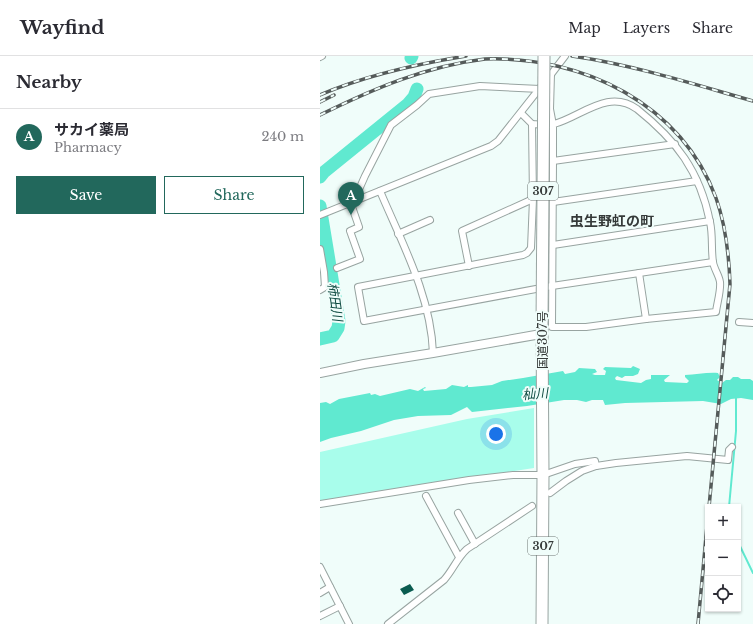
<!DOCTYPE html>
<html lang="en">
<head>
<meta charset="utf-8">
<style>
  body { margin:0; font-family:"Libre Baskerville","Noto Sans JP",serif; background:#f7f7f7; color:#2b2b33 }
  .controls { position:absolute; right:12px; bottom:12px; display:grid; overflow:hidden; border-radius:0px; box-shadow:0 1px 3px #0004 }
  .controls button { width:36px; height:36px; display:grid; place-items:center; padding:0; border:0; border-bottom:1px solid #e1e1e2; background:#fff; color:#2b2b33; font:20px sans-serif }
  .you { position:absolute; left:176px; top:378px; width:14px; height:14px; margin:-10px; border:3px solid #fff; border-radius:50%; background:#1a73e8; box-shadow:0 0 0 6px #1a73e833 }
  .badge { display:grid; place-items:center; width:26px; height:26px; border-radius:50%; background:#22685c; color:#fff; font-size:13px; font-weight:700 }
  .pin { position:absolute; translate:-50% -33px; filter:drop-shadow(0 1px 2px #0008) }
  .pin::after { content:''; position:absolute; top:21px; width:14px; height:12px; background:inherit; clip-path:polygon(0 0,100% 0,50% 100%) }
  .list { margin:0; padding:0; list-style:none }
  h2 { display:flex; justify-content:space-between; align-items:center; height:52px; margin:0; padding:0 16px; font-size:17px }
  h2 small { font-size:13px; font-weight:400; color:#7c7c81 }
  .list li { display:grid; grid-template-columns:26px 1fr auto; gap:12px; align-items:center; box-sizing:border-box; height:56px; padding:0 16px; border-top:1px solid #e1e1e2 }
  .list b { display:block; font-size:15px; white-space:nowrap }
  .list p { margin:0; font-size:13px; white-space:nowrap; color:#7c7c81 }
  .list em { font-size:13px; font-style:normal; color:#7c7c81 }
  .actions { display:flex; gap:8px; padding:12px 16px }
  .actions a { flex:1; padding:9px 0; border:1px solid #22685c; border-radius:0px; text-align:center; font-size:14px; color:#22685c }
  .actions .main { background:#22685c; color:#fff }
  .icon { flex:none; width:22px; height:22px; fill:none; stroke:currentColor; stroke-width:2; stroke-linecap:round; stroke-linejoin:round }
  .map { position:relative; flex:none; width:433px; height:568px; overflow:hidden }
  header { display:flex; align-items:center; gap:24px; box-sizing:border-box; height:56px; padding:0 20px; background:#fff; border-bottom:1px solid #e1e1e2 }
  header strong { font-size:19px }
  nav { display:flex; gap:22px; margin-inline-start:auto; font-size:14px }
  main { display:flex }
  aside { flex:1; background:#fff }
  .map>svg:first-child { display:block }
  .green { fill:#a8fdeb }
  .water { fill:#60e9d0 }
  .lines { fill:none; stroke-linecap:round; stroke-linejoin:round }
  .stream { stroke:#60e9d0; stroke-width:2 }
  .river { stroke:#60e9d0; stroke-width:13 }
  .building { fill:#0a5c50 }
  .street-casing { stroke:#98a4a1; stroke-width:8 }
  .secondary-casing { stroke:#98a4a1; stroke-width:10 }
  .highway-casing { stroke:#98a4a1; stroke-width:13 }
  .street { stroke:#fff; stroke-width:6 }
  .secondary { stroke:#fff; stroke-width:8 }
  .highway { stroke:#fff; stroke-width:11 }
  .rail-casing { stroke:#555b5a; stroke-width:3.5 }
  .rail { stroke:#f0fdfa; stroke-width:2; stroke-dasharray:6; stroke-linecap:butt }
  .highway-bridge-casing { stroke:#98a4a1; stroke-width:13; stroke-linecap:butt }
  .highway-bridge { stroke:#fff; stroke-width:11 }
  .labels { text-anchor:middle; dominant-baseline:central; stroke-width:4; stroke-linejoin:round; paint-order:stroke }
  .shield { fill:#f0fdfa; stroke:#6d7473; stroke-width:1 }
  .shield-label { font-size:11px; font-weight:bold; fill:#353a39 }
  .street-label { font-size:12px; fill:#353a39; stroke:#f0fdfa }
  .water-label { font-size:13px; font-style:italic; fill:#0d4a40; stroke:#f0fdfa }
  .quarter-label { font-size:14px; font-weight:bold; fill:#353a39; stroke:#f0fdfa }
</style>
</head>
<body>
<header>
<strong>Wayfind</strong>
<nav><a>Map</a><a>Layers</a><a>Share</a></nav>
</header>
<main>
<aside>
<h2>Nearby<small></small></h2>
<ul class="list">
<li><span class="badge">A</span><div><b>サカイ薬局</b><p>Pharmacy</p></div><em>240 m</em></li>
</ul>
<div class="actions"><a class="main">Save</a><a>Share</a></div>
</aside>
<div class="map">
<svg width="433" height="568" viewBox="0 0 433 568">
  <rect width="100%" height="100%" fill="#f0fdfa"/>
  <polygon class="green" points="214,352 214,412 82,432 0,447 0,396 147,363"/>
  <path class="water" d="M 313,310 L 320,313 L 318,318 L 313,320 L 305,320 L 302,322 L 297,320 L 295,322 L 296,324 L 321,327 L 326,324 L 331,323 L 331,319 L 350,319 L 344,324 L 345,326 L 367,327 L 369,325 L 365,321 L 365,319 C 376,319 387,316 398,317 L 400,321 L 397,324 L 402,327 L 406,324 L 410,324 L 413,321 L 418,321 L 421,323 L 430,323 L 433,325 L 433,344 L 421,342 L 411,343 L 401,348 L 383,345 L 305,347 L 285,349 L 283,344 L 272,344 L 266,346 L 257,344 L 244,344 L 207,350 L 152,356 L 147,351 L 131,359 L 98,360 L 74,364 L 41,375 L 11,382 L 0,386 L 0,347 L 6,346 L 10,348 L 19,343 L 50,337 L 51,339 L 55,338 L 60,340 L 90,333 L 98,335 L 105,331 L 106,332 L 103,333 L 104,335 L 126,333 L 132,329 L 144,331 L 148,329 L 148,331 L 151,331 L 172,329 L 182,325 L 203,322 L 243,315 L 245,318 L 255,316 L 259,312 L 275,313 L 277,316 L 272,318 L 275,319 L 285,319 L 286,315 L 283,313 L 285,311 L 311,312 Z"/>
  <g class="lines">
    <g class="stream">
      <polyline points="409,451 416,375 416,341"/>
      <polyline points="418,486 433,517"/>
    </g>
    <g class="river">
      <polyline points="91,2 92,0"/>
      <polyline points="0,121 4,116 88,48 94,41 97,33"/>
      <path d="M 0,150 C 6,188 13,227 19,265 L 18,272 L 13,280 L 0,283"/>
    </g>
  </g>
  <polygon class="building" points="90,528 94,534 84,539 80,533"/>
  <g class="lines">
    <defs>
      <g id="street">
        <polyline points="0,1 2,0"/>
        <polyline points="229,21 245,0"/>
        <path d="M 201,57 L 212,68 C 219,68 227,70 234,68 C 261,61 288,32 317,53 C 356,84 380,115 390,166 C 393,179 391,193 393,206 C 394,213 399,219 400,226 C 401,235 397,247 396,256 L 326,263 L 266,271 L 232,271 L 233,105 L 233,69 L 230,53 L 231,18"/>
        <polyline points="212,68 213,143 211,192 207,197 203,199 38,231 44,265 232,230 393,206"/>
        <polyline points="233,105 355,88"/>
        <path d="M 60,135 C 82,187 111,240 113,297"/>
        <polyline points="233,146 377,125"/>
        <polyline points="33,147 45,120 71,69 97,49 109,38 160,30 220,33"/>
        <polyline points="0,159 171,90 178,85 223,28"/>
        <polyline points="78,178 110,164"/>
        <polyline points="233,189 390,165"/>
        <polyline points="0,193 4,216 5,231 0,234"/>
        <polyline points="149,210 142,175 213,143"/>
        <polyline points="17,212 40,203 30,175 39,171 31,148"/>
        <polyline points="319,217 326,263"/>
        <polyline points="419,266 433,267"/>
        <polyline points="230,437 246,425 262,415 276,410 296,407 367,400 408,404 409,394 412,391"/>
        <polyline points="106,440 139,501"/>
        <polyline points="0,448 149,424 193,419 223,419 255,408 275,405 276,410"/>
        <polyline points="138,457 155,488"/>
        <polyline points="0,511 29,568"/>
        <polyline points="0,537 10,531"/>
        <polyline points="0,560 20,550"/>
        <path d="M 68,568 L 124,524 C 133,514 137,502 147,493 L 212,450"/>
      </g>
      <polyline id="secondary" points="0,317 44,308 113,297 221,278"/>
      <polyline id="highway" points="222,270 223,419 222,568"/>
    </defs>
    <use href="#street" class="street-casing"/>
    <use href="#secondary" class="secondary-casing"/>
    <use href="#highway" class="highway-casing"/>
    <use href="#street" class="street"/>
    <use href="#secondary" class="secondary"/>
    <use href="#highway" class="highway"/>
    <defs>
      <g id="rail">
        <path d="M 252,0 C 314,9 373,28 433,45"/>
        <path d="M 0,39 C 46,19 97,8 146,0"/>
        <polyline points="0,46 14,39"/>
        <path d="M 0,59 C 53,33 106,10 165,3 C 264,0 361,48 396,142 C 406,170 409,199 410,228 L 389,451"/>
        <polyline points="378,568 388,459"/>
      </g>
    </defs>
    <use href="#rail" class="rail-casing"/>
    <use href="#rail" class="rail"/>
    <defs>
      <polyline id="highway-bridge" points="222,270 224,0"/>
    </defs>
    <use href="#highway-bridge" class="highway-bridge-casing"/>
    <use href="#highway-bridge" class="highway-bridge"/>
  </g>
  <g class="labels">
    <g class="shield">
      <rect x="208" y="126" width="30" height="18" rx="3"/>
      <rect x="208" y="481" width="30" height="18" rx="3"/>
    </g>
    <g class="shield-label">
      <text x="223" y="135">307</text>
      <text x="223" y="490">307</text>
    </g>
    <g class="street-label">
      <text transform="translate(222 284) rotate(-90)">国道307号</text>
    </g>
    <g class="water-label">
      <text transform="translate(15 246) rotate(82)">柿田川</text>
      <text transform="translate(215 338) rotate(-5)">杣川</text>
    </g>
    <g class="quarter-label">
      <text x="292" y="165">虫生野虹の町</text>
    </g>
  </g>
</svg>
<div class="controls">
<button>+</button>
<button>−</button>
<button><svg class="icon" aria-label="locate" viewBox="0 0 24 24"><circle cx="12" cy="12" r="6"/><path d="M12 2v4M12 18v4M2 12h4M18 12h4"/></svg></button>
</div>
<div class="you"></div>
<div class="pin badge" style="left:31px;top:159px">A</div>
</div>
</main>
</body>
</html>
